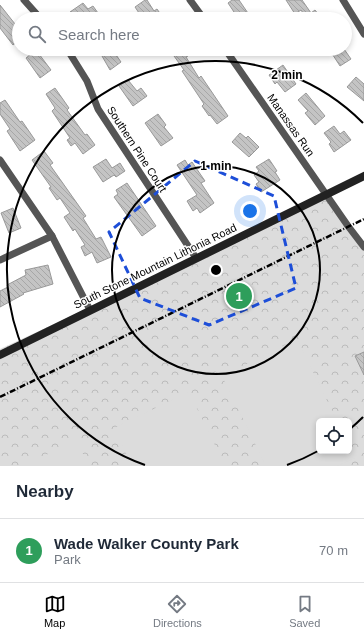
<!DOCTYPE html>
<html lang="en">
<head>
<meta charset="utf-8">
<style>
  body { margin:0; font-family:Arial,sans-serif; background:#f2f2f3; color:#1f2937 }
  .controls { position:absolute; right:12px; bottom:12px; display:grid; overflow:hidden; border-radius:6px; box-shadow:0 2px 6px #0003 }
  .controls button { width:36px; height:36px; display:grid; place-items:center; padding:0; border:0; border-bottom:1px solid #e0e1e3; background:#fff; color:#1f2937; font:20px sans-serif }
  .you { position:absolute; left:250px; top:211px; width:14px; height:14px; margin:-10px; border:3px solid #fff; border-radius:50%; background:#1a73e8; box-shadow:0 0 0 6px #1a73e833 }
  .badge { display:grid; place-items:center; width:26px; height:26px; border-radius:50%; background:#000; color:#fff; font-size:13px; font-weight:700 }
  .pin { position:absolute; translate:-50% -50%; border:2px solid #fff; box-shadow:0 1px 4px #0006 }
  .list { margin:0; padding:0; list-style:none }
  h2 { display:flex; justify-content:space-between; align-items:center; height:52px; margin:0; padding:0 16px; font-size:17px }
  h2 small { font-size:13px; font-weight:400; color:#747a83 }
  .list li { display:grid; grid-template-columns:26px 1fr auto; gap:12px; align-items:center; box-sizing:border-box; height:64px; padding:0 16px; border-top:1px solid #e0e1e3 }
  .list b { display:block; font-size:15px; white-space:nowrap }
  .list p { margin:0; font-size:13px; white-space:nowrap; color:#747a83 }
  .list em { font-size:13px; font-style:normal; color:#747a83 }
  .icon { flex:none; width:22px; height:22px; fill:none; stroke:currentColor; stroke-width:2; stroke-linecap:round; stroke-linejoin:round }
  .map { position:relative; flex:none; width:364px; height:466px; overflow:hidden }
  .search { position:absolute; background:#fff; box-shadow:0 2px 6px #0003; left:12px; right:12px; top:12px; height:44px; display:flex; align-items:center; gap:10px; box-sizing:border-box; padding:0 14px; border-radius:22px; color:#747a83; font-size:15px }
  .sheet { height:116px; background:#fff }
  nav { display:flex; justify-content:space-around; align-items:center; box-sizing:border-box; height:56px; border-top:1px solid #e0e1e3; background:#fff; font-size:11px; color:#747a83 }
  nav a { display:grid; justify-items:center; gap:2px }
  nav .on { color:#000 }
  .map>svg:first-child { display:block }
  .park { fill:url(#park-crowns); fill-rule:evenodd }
  .pitch { fill:#dcdcdc }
  .building { fill:url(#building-back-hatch); stroke:#999 }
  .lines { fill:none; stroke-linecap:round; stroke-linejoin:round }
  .minor { stroke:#555; stroke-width:7 }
  .secondary { stroke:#222; stroke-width:8 }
  .rail { stroke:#000; stroke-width:2.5; stroke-dasharray:6 2 1 2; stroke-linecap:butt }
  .marked { fill:none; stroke:#1d4ed8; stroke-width:3; stroke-dasharray:8 5; stroke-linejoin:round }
  .ring { fill:none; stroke:#000; stroke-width:2 }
  .labels { text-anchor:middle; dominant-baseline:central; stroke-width:3; stroke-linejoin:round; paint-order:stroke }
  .street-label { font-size:11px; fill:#000; stroke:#fff }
  .centre { fill:#000; stroke:#fff; stroke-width:2 }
  .ring-label { font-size:12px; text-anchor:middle; font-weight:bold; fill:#000; stroke:#fff; stroke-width:3; stroke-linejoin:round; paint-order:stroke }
</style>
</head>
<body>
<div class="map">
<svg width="364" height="466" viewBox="0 0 364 466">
  <defs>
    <pattern id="park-crowns" width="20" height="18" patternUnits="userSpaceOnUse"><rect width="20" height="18" fill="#dcdcdc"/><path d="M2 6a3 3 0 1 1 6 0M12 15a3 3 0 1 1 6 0" fill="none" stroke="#bbb"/></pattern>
    <pattern id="building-back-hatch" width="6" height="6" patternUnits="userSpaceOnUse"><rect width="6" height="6" fill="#c4c4c4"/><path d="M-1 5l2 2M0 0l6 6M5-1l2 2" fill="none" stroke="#a7a7a7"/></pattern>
  </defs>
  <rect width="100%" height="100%" fill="#fff"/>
  <path class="park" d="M 328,194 L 364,244 L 364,466 L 0,466 L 0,349 L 266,226 ZM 319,421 L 349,421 L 349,451 L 319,451 Z"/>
  <g class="pitch">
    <polygon points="297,339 337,421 319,421 319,451 349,451 349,446 355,458 337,466 266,466 222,376"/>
    <polygon points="189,392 225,466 132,466 114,428"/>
    <polygon points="76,440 89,466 24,466"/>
  </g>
  <g class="building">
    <polygon points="145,0 147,0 154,11 157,9 164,19 143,19 135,7"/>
    <polygon points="232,0 239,0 252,19 230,19 236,15 228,3"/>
    <polygon points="286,0 302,0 311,13 315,10 322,19 301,19 305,16 301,10 295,14"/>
    <polygon points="83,3 88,9 93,6 98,13 90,19 76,19 70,12"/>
    <polygon points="0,5 19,29 19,40 13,45 0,28"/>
    <polygon points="98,49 112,49 121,62 110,70"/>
    <polygon points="169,49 183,49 188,56 186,57 199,78 201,76 228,116 217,124 210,115 209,116 202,106 204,104 182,71 184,70"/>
    <polygon points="329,49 344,49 351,59 340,66"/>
    <polygon points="36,50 51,70 40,78 26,58"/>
    <polygon points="283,65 296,84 285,92 277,82 275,84 269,75"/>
    <polygon points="356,77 364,84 364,101 347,87"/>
    <polygon points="128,80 137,91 141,88 147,96 133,106 119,86"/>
    <polygon points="55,88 69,108 67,110 85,135 87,134 95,145 83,154 75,143 71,146 67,140 70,138 52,111 55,108 46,94"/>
    <polygon points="306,93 325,116 315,125 305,113 308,111 298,100"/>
    <polygon points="5,100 20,122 22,121 35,140 20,151 7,131 10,129 0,114 0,103"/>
    <polygon points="158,114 166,125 164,127 173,138 161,146 145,123"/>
    <polygon points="334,126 340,134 344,131 351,140 334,152 329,144 331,142 324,133"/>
    <polygon points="240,133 246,138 248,136 259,147 249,157 232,142"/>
    <polygon points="44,151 53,163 50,165 86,216 83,218 96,239 101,237 111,257 97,263 92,252 85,256 81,247 85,245 75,229 73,231 64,217 70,213 60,198 57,200 49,188 51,187 32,160"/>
    <polygon points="106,159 112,168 120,163 125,171 116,177 114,175 103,182 93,167"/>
    <polygon points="269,159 277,171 275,172 280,180 261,192 256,184 259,182 254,175 259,171 256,167"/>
    <polygon points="185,160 188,165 192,162 205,181 201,183 214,203 200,213 197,208 193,211 187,201 197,195 177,165"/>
    <polygon points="127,183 156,226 142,236 114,197 118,194 116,190"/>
    <polygon points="13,208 21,228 9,233 1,213"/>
    <polygon points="48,265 53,284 23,293 24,294 0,307 0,291 8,287 7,285 26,275 25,270"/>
    <polygon points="364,352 364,375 355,356"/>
  </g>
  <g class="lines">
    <g class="minor">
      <polyline points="24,0 41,19"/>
      <polyline points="190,0 204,19"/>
      <polyline points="343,0 364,34"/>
      <polyline points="67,49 87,81 98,109 196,258"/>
      <polyline points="225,49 348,226 364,247"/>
      <polyline points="0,160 52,236 90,310"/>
      <polyline points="0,260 52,236"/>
    </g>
    <polyline class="secondary" points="0,355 364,176"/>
    <polyline class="rail" points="0,397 364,219"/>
  </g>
  <path class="marked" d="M 195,161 L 274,196 L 296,288 L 209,325 L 140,298 L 109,232 Z"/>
  <g class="ring">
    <circle cx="216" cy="270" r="104"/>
    <path d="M363 417A208 208 0 0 1 350 429M318 451A208 208 0 0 1 287 465M145 465A208 208 0 1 1 363 123"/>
  </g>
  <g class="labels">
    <g class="street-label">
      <text transform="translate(291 125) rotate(55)">Manassas Run</text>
      <text transform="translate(137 149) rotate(57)">Southern Pine Court</text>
      <text transform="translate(155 266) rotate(-26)">South Stone Mountain Lithonia Road</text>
    </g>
  </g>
  <circle cx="216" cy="270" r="6" class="centre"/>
  <g class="ring-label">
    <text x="287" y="79">2 min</text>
    <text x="216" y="170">1 min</text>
  </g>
</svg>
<div class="controls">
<button><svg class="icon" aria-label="locate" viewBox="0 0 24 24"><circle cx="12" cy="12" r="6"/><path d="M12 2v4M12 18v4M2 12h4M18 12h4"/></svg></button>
</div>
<div class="you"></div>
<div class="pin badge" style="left:239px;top:296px;background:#2e9e5b">1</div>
<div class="search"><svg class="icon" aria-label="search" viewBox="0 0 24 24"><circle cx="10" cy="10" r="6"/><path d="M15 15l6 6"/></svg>Search here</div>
</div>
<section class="sheet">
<h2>Nearby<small></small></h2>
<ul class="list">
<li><span class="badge" style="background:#2e9e5b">1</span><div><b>Wade Walker County Park</b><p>Park</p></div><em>70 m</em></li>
</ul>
</section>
<nav>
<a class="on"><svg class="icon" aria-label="map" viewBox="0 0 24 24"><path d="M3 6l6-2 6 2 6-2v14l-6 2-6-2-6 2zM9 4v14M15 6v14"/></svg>Map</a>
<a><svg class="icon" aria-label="directions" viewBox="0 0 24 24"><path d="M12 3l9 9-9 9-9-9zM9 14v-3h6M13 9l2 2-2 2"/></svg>Directions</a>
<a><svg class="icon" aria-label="saved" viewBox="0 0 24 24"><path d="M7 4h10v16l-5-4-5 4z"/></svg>Saved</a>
</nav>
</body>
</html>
